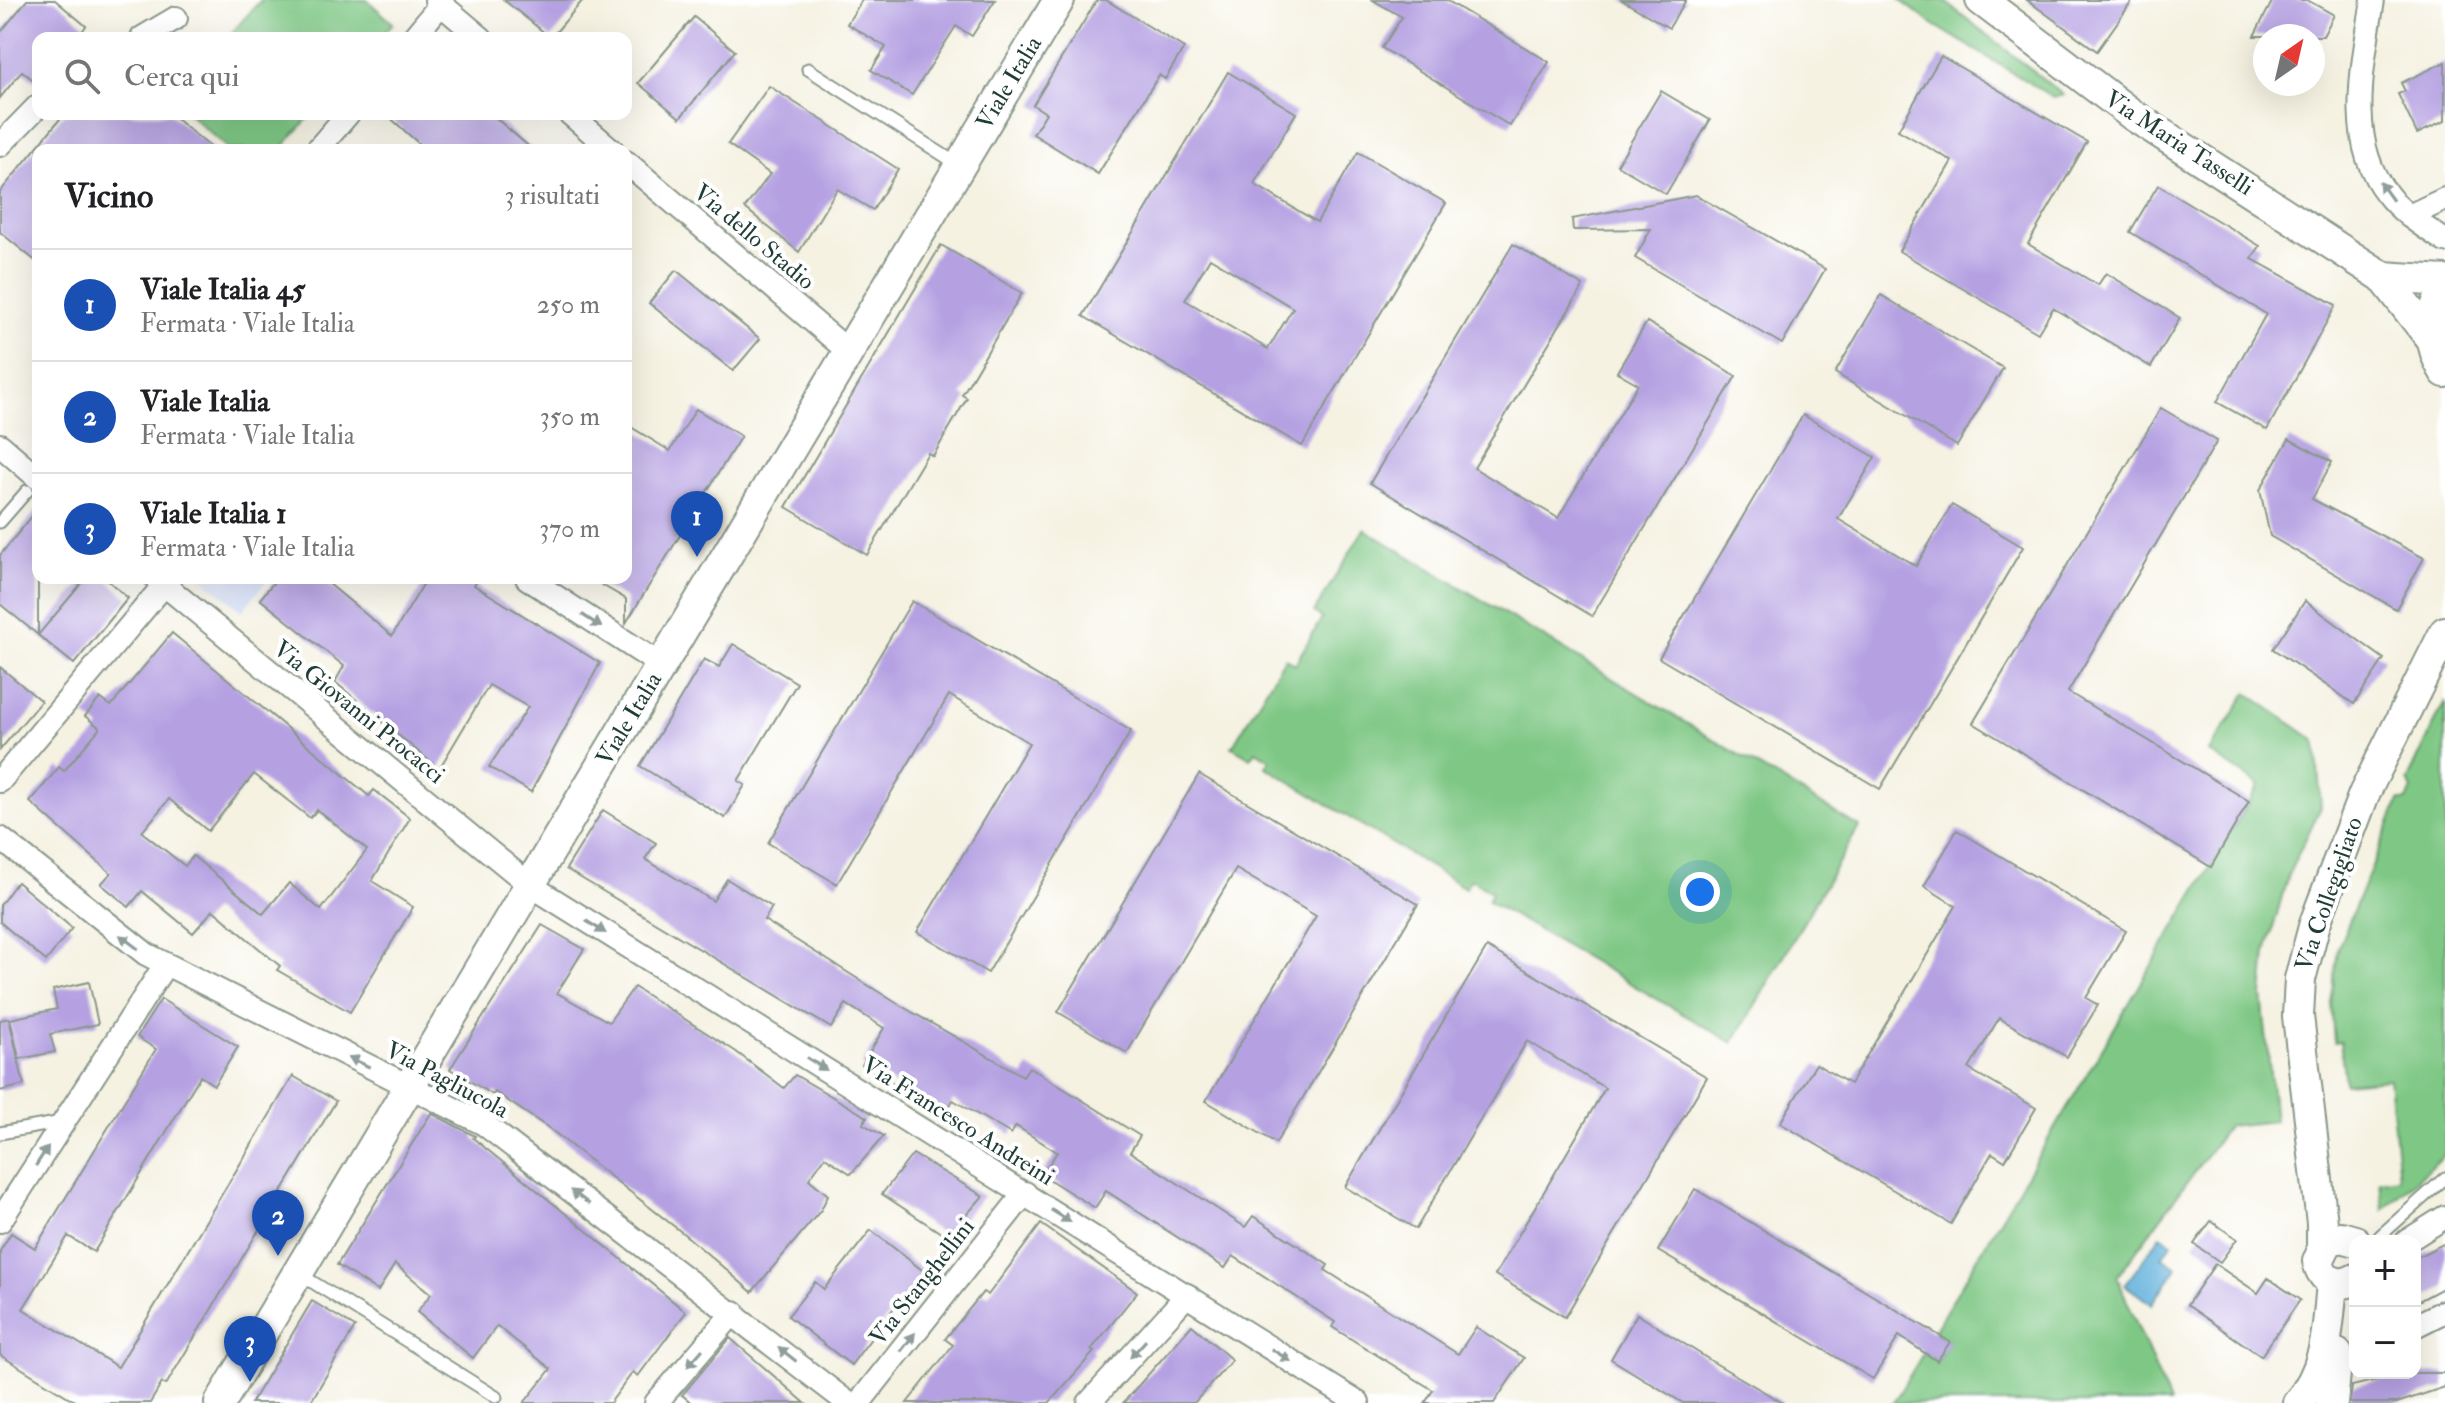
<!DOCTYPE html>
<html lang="it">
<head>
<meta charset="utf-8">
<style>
  body { margin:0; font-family:"IM FELL Double Pica",serif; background:#f6f6f6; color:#202124 }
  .controls { position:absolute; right:24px; bottom:24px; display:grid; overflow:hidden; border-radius:16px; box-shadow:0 8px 32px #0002 }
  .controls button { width:72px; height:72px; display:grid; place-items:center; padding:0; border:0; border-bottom:2px solid #e0e0e0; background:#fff; color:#202124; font:40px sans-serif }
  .compass { position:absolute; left:2253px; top:24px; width:72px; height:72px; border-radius:50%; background:#fff; box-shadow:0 8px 32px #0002; rotate:34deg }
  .you { position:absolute; left:1700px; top:892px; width:28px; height:28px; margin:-20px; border:6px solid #fff; border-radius:50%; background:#1a73e8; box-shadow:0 0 0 12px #1a73e833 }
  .badge { display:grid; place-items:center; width:52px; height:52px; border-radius:50%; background:#b5179e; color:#fff; font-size:26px; font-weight:700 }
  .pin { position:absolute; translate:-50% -66px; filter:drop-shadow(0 2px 4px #0008) }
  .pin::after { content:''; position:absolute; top:42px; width:28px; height:24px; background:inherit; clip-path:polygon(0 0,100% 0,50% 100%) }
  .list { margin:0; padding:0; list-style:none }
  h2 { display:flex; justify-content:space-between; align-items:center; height:104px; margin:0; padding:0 32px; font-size:34px }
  h2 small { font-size:26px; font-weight:400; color:#757577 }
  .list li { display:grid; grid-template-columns:52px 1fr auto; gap:24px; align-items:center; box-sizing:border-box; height:112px; padding:0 32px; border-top:2px solid #e0e0e0 }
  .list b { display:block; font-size:30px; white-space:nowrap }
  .list p { margin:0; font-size:26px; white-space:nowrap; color:#757577 }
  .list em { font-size:26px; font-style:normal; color:#757577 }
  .icon { flex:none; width:44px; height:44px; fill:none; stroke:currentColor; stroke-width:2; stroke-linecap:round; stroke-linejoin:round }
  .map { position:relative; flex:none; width:2445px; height:1403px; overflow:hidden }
  .search { position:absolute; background:#fff; box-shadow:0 8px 32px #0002; left:32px; top:32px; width:600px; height:88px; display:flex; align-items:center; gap:20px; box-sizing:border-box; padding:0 28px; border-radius:16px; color:#757577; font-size:30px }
  .panel { position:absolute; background:#fff; box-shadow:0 8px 32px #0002; left:32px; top:144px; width:600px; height:440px; border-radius:16px }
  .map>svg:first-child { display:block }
  .built { fill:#cedafa }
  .green { fill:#7ec784; stroke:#4e825c; stroke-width:2 }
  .water { fill:#61b0db; stroke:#407688; stroke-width:2 }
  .building { fill:#b5a1e2; fill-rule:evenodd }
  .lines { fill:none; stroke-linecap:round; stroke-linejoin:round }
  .lane-casing { stroke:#8a988b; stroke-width:15 }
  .street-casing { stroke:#8a988b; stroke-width:26 }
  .secondary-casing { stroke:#8a988b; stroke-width:34 }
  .lane { stroke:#fff; stroke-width:11 }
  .street { stroke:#fff; stroke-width:22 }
  .secondary { stroke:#fff; stroke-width:30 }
  .oneway { fill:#8f9e9a }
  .labels { text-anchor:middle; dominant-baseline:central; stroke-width:8; stroke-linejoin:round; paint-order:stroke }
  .street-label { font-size:24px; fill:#1f3d34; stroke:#fff }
</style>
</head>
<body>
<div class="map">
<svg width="2445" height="1403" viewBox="0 0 2445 1403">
  <rect width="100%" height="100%" fill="#fff"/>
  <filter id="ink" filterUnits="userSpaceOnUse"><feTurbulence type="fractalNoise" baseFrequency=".0125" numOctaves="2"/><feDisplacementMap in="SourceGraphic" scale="16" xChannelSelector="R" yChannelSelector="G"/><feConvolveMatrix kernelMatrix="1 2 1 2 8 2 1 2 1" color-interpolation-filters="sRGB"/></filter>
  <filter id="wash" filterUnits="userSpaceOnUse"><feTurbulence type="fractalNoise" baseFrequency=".006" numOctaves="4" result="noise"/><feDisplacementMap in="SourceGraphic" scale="32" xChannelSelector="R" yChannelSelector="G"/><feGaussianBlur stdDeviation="1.8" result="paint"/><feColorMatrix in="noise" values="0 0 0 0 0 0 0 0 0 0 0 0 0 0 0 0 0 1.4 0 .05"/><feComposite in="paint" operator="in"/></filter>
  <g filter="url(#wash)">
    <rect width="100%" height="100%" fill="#f5f2e2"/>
    <polygon class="built" points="203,578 269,578 242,611"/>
    <g class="green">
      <polygon points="261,0 367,0 393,23 380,38 227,38"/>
      <polygon points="1900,0 1943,0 2063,95 2054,98 1931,23"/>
      <polygon points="189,114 312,114 280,150 229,150"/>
      <polygon points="1364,529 1859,827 1733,1043 1488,901 1492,892 1471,879 1465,888 1266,767 1270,760 1256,751 1251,758 1232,747 1285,658 1295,664 1322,618 1314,612"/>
      <polygon points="2247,693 2316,741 2321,807 2288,875 2266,953 2262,995 2275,1121 2228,1126 2117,1277 2170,1403 1893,1403 1924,1352 1937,1361 1949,1342 1934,1331 2259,785 2209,752"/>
      <polygon points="2445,701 2445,1154 2383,1210 2380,1181 2399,1178 2389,1079 2345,1083 2340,1041 2334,1042 2331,1003 2338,948 2399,801 2407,801 2412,789 2407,782"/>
    </g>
    <polygon class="water" points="2161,1235 2172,1243 2162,1257 2177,1267 2152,1304 2125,1285"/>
    <g id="blocks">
      <g class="building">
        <polygon points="27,0 55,0 86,26 77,38 38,38 38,84 22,71 0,98 0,33"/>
        <polygon points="504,0 583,0 551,38"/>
        <polygon points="862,0 995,0 972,36 956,26 912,95 871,70 886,47 847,24"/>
        <polygon points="1097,0 1106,0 1184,48 1165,79 1159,75 1098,174 1033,134 1046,113 1033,105"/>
        <polygon points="1373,0 1446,0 1549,62 1510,126 1382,48 1402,17"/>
        <polygon points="1622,0 1686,0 1669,28"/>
        <polygon points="2027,0 2133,0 2097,51"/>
        <polygon points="2273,0 2307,0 2334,15 2323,36 2254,36"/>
        <polygon points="694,17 735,51 680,118 638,83"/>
        <polygon points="1941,56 2087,142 2028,244 2098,285 2106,273 2180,318 2151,367 2053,308 2038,333 1899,251 1952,161 1898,130"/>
        <polygon points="2445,62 2445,121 2417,134 2398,94 2405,91 2401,83"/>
        <path d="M 1228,72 L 1296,113 L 1254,184 L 1317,222 L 1358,152 L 1446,203 L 1302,446 L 1083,316 ZM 1210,258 L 1293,308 L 1268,349 L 1185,300 Z"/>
        <polygon points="769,86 898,169 873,210 837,189 799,252 745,208 770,174 728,144"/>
        <polygon points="1661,91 1710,120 1666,194 1617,165"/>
        <polygon points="64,114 170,114 214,150 38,150 38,263 0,232 0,192"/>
        <polygon points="386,114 491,114 533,150 426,150"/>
        <polygon points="2158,185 2260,246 2252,259 2336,305 2267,430 2217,402 2266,314 2130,232"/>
        <polygon points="1696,195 1825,269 1782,344 1635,258 1651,229 1573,230 1572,219"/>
        <polygon points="1513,244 1583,286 1474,468 1558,518 1638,384 1617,372 1647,322 1736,376 1592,616 1370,483"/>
        <polygon points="941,245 1022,293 962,395 967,398 933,456 928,453 867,555 786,507"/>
        <polygon points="676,270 760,339 733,371 649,303"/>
        <polygon points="1881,295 2003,368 1957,446 1835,373"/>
        <polygon points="2161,408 2217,441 2068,692 2249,801 2211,867 1973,723"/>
        <polygon points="696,409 741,436 626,623 626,599 590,578 626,578 626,424 670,451"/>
        <polygon points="1803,415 1875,457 1838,519 1916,566 1952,505 2023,547 1880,789 1659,658"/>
        <polygon points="2289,439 2332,462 2312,499 2424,558 2396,609 2270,536 2260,490"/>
        <polygon points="38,509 38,635 0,604 0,555"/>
        <polygon points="86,578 105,578 128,598 74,664 38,635"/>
        <polygon points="277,578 322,578 392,636 427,578 478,578 474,585 600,663 531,792 489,767 528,707 489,685 439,769 335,682 344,666 260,599"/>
        <polygon points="912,601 1131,731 988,973 917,932 1029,743 949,695 837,884 768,843"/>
        <polygon points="2305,601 2384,659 2354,704 2273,649"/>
        <path d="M 172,633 L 369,796 L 374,790 L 410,818 L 372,881 L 413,907 L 350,1012 L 277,970 L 280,966 L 213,910 L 193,933 L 142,891 L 129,907 L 101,884 L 111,873 L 30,802 L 59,767 L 64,771 L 100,728 L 85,716 L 100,698 L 111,706 ZM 254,774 L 310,818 L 317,810 L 367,850 L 321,910 L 289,883 L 263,914 L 193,856 L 185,866 L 142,832 L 169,799 L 208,831 Z"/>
        <polygon points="733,644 797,683 738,781 745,785 725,818 640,766 704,659 719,667"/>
        <polygon points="0,667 41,701 0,750"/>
        <polygon points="1199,774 1418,904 1276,1143 1206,1101 1316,916 1236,869 1127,1053 1058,1012"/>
        <polygon points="603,810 656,843 645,859 713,901 727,879 772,907 764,920 898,1004 1023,1076 1029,1067 1140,1136 1130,1152 1245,1227 1253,1216 1328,1265 1325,1270 1458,1354 1476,1327 1524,1358 1494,1403 1425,1403 1433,1390 1332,1327 1335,1322 1233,1256 1225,1268 1106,1191 1095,1208 1042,1175 1057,1152 1016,1126 1011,1134 953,1100 945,1113 862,1065 884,1028 846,1004 831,1028 566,869"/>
        <polygon points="1957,830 2126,931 2086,998 2098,1005 2067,1057 1999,1018 1969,1069 2036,1108 2005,1161 1992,1153 1951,1224 1780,1123 1816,1064 1850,1084 1956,906 1924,886"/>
        <polygon points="17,882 72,928 46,961 0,922 0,905"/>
        <polygon points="542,925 584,949 557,993 609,1022 634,987 735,1051 784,1088 795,1075 867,1117 863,1124 884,1136 851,1174 825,1157 809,1179 828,1195 821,1210 752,1292 689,1238 550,1129 495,1092 493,1095 450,1069"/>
        <polygon points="1487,947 1707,1077 1565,1317 1495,1275 1605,1088 1527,1041 1416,1229 1345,1187"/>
        <polygon points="89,982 98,1024 50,1034 55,1052 19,1059 10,1019 57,1009 53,990"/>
        <polygon points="161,999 238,1047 214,1085 200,1076 94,1252 68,1236 23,1309 118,1367 293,1076 336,1101 166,1385 162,1383 150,1403 78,1403 0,1355 0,1251 11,1233 35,1248 156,1049 137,1037"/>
        <polygon points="9,1018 24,1085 0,1091 0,1020"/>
        <polygon points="431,1113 475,1136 473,1138 686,1312 638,1376 633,1372 610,1403 524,1403 551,1369 497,1326 473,1358 417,1312 431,1294 395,1264 378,1291 337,1265"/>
        <polygon points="913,1154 983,1196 947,1237 882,1194"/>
        <polygon points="1695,1189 1950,1342 1937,1361 1899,1336 1873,1379 1658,1251"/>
        <polygon points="2211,1221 2237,1239 2220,1262 2194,1244"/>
        <polygon points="1041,1224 1137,1292 1091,1350 1094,1352 1049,1403 907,1403 953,1345 945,1339 983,1292 988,1295"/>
        <polygon points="871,1230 927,1274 902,1304 899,1301 851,1365 788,1316 815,1282 824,1289"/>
        <polygon points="2445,1243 2445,1287 2415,1303 2415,1258"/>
        <polygon points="2215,1264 2258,1293 2268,1278 2300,1300 2261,1356 2187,1305"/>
        <polygon points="312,1301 355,1327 310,1403 251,1403"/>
        <polygon points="1637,1314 1713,1362 1783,1403 1683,1403 1611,1359"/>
        <polygon points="1192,1325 1232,1360 1194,1403 1123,1403"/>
        <polygon points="730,1338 805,1403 692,1403 682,1395"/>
        <polygon points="2407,1373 2445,1373 2445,1387 2397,1403 2350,1403 2352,1386"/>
      </g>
    </g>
  </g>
  <g filter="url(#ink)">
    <use href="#blocks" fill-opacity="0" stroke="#8a988b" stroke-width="2"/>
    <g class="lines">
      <defs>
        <g id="lane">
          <polyline points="808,69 959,165"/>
          <polyline points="0,522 27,491"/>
          <polyline points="0,1133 62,1122"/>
          <polyline points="2380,1241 2380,1236 2445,1178"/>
          <polyline points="298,1273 496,1397"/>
        </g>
        <g id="street">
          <polyline points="436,0 481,38"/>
          <path d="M 2373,0 C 2364,60 2344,141 2387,194 C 2402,214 2425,227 2445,241"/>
          <polyline points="142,38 176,18"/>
          <polyline points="413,38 441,4"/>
          <polyline points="570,114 612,150"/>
          <polyline points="0,145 38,106"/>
          <polyline points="317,150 348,114"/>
          <polyline points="626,162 848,351"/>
          <polyline points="2409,216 2445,199"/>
          <polyline points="0,445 38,478"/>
          <polyline points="156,578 530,885 1358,1403"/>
          <polyline points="527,578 661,665"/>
          <polyline points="0,781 164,585"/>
          <polyline points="0,838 146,954 484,1124 848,1403"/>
          <polyline points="0,1221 165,965"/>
          <polyline points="2407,1241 2445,1217"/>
          <polyline points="2415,1326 2445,1311"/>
          <polyline points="656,1403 734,1312"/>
          <polyline points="859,1403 1025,1193"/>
          <polyline points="1089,1403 1187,1295"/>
        </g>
        <g id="secondary">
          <polyline points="1981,0 2134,116 2383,277 2432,340"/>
          <polyline points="2383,277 2445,281"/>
          <path d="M 2445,289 C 2428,316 2428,345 2445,372"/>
          <path d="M 2355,1241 L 2341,1237 L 2328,1241 L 2318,1261 C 2322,1280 2337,1289 2355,1279"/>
          <polyline points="2322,1248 2322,1223 2298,1016 2300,979 2315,923 2364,794 2445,632"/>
          <polyline points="220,1403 1059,0"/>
          <path d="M 2298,1403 C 2328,1368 2328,1326 2332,1282"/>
          <polyline points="2332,1403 2337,1354"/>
        </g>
      </defs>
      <use href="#lane" class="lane-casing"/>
      <use href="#street" class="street-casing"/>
      <use href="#secondary" class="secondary-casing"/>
      <use href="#lane" class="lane"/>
      <use href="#street" class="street"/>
      <use href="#secondary" class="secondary"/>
    </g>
    <defs><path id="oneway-solid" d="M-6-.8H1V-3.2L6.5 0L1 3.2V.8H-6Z" transform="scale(2)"/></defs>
    <g class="oneway">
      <use href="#oneway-solid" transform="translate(2386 191) rotate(-126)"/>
      <use href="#oneway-solid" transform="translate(592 621) rotate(33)"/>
      <use href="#oneway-solid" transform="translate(596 927) rotate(32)"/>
      <use href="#oneway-solid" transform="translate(129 942) rotate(-143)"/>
      <use href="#oneway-solid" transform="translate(359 1062) rotate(-154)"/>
      <use href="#oneway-solid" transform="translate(817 1064) rotate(32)"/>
      <use href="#oneway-solid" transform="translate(42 1156) rotate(-57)"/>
      <use href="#oneway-solid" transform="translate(580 1197) rotate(-143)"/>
      <use href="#oneway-solid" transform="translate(1061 1216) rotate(32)"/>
      <use href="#oneway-solid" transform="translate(908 1342) rotate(-52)"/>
      <use href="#oneway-solid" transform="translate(1138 1349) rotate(132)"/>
      <use href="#oneway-solid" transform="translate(787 1354) rotate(-142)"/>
      <use href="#oneway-solid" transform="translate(1281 1355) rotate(32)"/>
      <use href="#oneway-solid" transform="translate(695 1358) rotate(131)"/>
    </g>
  </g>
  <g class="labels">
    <g class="street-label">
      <text transform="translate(1009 83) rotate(-59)">Viale Italia</text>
      <text transform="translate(2179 143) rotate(33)">Via Maria Tasselli</text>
      <text transform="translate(754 237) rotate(40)">Via dello Stadio</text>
      <text transform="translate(359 712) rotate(39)">Via Giovanni Procacci</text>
      <text transform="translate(629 719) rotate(-59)">Viale Italia</text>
      <text transform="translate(2329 894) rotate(-71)">Via Collegigliato</text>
      <text transform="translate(447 1080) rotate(28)">Via Pagliucola</text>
      <text transform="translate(958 1121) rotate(32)">Via Francesco Andreini</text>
      <text transform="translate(922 1282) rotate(-52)">Via Stanghellini</text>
    </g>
  </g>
</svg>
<div class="controls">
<button>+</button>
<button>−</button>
</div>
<svg class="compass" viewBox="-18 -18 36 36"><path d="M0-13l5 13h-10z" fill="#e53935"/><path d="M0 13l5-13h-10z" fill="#757577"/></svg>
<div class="you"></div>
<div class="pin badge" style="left:697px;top:557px;background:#1a4fb4">1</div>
<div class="pin badge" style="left:278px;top:1256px;background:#1a4fb4">2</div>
<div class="pin badge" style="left:250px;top:1382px;background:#1a4fb4">3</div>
<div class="search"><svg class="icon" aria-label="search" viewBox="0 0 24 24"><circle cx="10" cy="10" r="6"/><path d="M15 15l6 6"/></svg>Cerca qui</div>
<section class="panel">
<h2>Vicino<small>3 risultati</small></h2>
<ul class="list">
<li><span class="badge" style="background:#1a4fb4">1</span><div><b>Viale Italia 45</b><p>Fermata · Viale Italia</p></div><em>250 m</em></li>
<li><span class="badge" style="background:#1a4fb4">2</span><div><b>Viale Italia</b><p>Fermata · Viale Italia</p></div><em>350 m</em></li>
<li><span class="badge" style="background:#1a4fb4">3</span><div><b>Viale Italia 1</b><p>Fermata · Viale Italia</p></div><em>370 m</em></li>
</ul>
</section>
</div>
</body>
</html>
